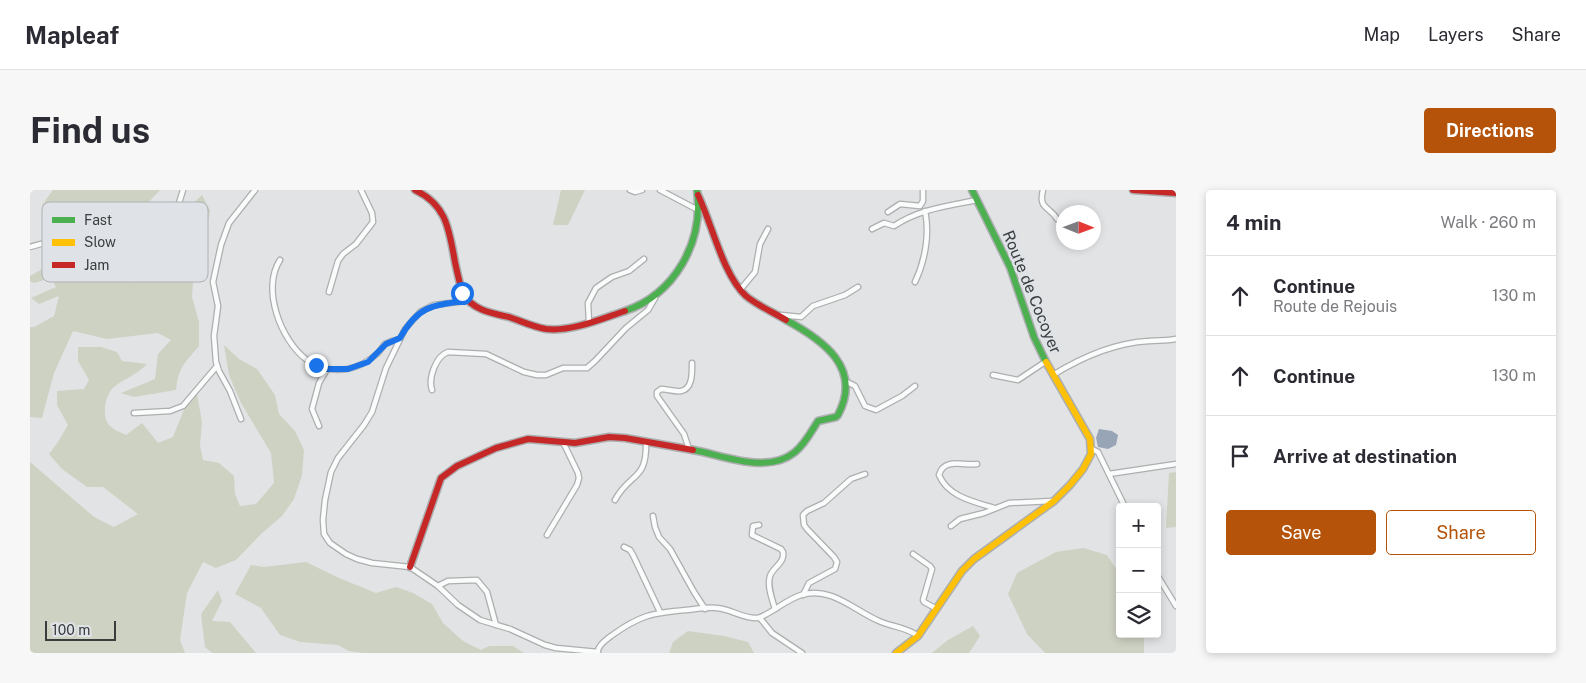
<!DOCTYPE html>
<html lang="en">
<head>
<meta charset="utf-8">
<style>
  body { margin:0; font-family:"Public Sans",sans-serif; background:#f7f7f7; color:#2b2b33 }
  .controls { position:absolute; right:15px; bottom:15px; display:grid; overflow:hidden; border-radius:5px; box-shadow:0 2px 8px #0003 }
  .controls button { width:45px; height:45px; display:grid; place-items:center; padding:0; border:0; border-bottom:1px solid #e1e1e2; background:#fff; color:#2b2b33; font:25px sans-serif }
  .compass { position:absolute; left:1026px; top:15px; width:45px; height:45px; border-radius:50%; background:#fff; box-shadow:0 2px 8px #0003; rotate:91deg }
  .scale { position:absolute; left:15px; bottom:12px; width:71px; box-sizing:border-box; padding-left:5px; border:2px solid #3a3c3d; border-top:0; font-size:14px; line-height:18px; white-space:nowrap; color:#3a3c3d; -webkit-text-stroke:4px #dfe3e7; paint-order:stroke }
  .stop { position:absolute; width:15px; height:15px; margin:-11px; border:4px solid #1a73e8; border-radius:50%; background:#fff }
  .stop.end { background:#1a73e8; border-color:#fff; box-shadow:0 1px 5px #0008 }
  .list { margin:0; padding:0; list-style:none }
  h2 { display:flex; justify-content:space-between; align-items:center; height:65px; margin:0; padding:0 20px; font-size:21px }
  h2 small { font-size:16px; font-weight:400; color:#7c7c81 }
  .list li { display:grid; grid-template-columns:32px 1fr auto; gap:15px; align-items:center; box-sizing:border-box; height:80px; padding:0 20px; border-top:1px solid #e1e1e2 }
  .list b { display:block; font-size:19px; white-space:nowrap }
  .list p { margin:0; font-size:16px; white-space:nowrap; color:#7c7c81 }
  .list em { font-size:16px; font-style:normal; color:#7c7c81 }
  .actions { display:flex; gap:10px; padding:15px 20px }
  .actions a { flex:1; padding:11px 0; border:1px solid #b45309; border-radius:5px; text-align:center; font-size:18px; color:#b45309 }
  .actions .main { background:#b45309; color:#fff }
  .icon { flex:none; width:28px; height:28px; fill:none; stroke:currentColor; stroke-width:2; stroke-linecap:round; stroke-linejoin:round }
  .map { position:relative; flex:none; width:1146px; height:463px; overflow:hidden; border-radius:5px }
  header { display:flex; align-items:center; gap:30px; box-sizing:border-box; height:70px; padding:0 25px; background:#fff; border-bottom:1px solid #e1e1e2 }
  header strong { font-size:24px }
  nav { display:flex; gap:28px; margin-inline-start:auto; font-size:18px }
  .intro { display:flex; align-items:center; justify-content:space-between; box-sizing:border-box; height:120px; padding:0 30px }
  h1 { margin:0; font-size:35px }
  .button { padding:12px 22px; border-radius:5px; background:#b45309; color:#fff; font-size:18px; font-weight:700 }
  main { display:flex; gap:30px; padding:0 30px }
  aside { flex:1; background:#fff; border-radius:5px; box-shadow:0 2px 8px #0003 }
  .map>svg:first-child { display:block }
  .green { fill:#ced2c3 }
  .water { fill:#98a5b7 }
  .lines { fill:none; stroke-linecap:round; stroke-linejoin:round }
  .street-casing { stroke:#acaeaf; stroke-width:7 }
  .fast-casing { stroke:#acaeaf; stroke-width:9 }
  .slow-casing { stroke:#acaeaf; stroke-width:9 }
  .jam-casing { stroke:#acaeaf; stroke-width:9 }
  .street { stroke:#fafbfb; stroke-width:4.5 }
  .fast { stroke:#4caf50; stroke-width:6 }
  .slow { stroke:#ffc107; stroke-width:6 }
  .jam { stroke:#c62828; stroke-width:6 }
  .route { stroke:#1a73e8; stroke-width:6 }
  .labels { text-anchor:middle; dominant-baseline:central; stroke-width:5; stroke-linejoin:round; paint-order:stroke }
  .street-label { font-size:16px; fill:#3a3c3d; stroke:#dfe3e7 }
  .key { fill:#dfe3e7; stroke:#aeb1b4; stroke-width:1 }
  .key-label { font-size:14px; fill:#3a3c3d }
</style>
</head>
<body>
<header>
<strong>Mapleaf</strong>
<nav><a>Map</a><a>Layers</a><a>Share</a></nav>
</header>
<div class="intro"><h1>Find us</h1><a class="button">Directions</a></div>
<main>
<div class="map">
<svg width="1146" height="463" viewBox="0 0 1146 463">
  <rect width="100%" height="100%" fill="#e1e3e5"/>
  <g class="green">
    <path d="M 23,0 L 130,0 L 115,16 L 119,30 L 133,41 L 172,5 L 180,20 L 175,47 L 164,75 L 162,107 L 169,132 L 169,156 C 154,174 149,176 146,200 L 104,207 L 91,203 L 125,189 L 128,164 L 141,150 L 128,143 L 77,149 L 43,141 L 24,183 L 12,228 L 0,227 L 0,137 L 4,137 L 24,126 L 29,106 L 9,114 L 1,108 L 26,97 L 21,88 L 4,93 L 0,91 L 0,86 L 16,77 L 53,63 L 69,67 L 95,75 L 103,93 L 115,88 L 118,67 L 116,46 L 91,30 C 74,39 41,54 23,40 C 18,35 15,22 12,15 Z"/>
    <polygon points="531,0 555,0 538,35 523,35"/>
    <path d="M 194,155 L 209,169 L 227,179 L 245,205 L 249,224 L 265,241 L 274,260 L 272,285 L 264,309 L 252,326 L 231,344 L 206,370 L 186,378 L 173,372 L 157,403 L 150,450 L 155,463 L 0,463 L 0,272 L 64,327 L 84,337 L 108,324 L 73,297 L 57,297 L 32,279 L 19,264 L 28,252 L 38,235 L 27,215 L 27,201 L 54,199 L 59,190 L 48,171 L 48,157 L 71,157 L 87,162 L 92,171 L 117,174 C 108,184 96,188 85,196 C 76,203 72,221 77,232 C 80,238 89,242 96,245 L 112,233 L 128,253 L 143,247 L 155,217 L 167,204 L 172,232 L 170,256 L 173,270 L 189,273 L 204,286 L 205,304 L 210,316 L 226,314 L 244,293 L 241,263 L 211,213 L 199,185 Z"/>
    <polygon points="1146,282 1146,337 1136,338 1139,283"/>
    <polygon points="1053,358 1077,365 1090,385 1090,444 1114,444 1114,463 1015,463 997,444 978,404 987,383 1026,362"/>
    <polygon points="276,372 309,388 346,403 366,397 383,403 402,414 413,433 433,451 451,460 459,456 483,456 494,463 333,463 319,461 308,455 270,452 250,445 231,418 205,404 221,375 234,377"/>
    <polygon points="188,400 192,411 182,431 200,432 226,463 182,463 175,457 171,424"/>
    <polygon points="943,436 950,446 939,463 902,463 918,450"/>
    <polygon points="658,441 694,446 718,452 724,463 639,463 643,452"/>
  </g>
  <polygon class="water" points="1069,239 1082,241 1088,245 1086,255 1078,259 1068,257 1066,248"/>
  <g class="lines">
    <defs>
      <g id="street">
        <polyline points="600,0 605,2 612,0"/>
        <polyline points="630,0 668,20"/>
        <path d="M 1013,0 C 1008,20 1020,16 1027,29"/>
        <polyline points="858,22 870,14 890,16 893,11 893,0"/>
        <path d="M 842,39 L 854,33 L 864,36 C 889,19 918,16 947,10"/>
        <polyline points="0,57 25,50 111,37 138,30 146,23 153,0"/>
        <path d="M 250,70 C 231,99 251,151 277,170 C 289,179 303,181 317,179 C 329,177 339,171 348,163 C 350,161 352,157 355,154 C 359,152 365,150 370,149"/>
        <path d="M 885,92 C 895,71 900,44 895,21"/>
        <polyline points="710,100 725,82 730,54 738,39"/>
        <polyline points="299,102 308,71 313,64 326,54 343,32 342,23 331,0"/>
        <polyline points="436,111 404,115 390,122 375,139 356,178 342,222 334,235 308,268 301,282 295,310 293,330 294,344 300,353 316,364 327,369 342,373 380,377 408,396 428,415 450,430 480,439 515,455 526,458 568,462"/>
        <polyline points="751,125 771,127 783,116 815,105 828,97"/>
        <polyline points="559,132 558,113 566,98 582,87 599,81 614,69"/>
        <polyline points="963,185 988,190 1015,172"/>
        <path d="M 1023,185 C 1052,167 1084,153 1119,151 C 1128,150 1137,151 1146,149"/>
        <polyline points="817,192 825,196 835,216 846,220 872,206 885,196"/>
        <path d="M 402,200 C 398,188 406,166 418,162 L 456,164 L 494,182 L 507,185 L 516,185 L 533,178 L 557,178 L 565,171 L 596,138 L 618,120 L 625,108"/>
        <polyline points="104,223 140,221 153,216 187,176"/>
        <polyline points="211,229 200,201 189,181 186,172 184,146 188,116 183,92 191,55 199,33 225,0"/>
        <polyline points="289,236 282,219 289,193 297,179"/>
        <path d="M 659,259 L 654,244 L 627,206 L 627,202 L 631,199 C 637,199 644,202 651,201 C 663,199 662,182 662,173"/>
        <polyline points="1062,259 1068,262 1095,317"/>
        <path d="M 947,274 C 934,276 914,267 909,285 C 918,307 945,312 964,318"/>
        <polyline points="1079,284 1146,274"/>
        <path d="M 585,310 C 601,281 617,292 616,251"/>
        <polyline points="623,326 625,337 629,347 640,359 664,402 675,419"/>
        <path d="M 729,335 L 723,336 L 722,345 L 751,359 L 753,362 C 755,373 743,377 740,386 C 737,396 742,409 745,419"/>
        <polyline points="921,336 930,329 954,323 979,313 1022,311"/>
        <polyline points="517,345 547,295 549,288 548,283 533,252"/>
        <polyline points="594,357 600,360 603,365 630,422"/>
        <polyline points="883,364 900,376 902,379 893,410 894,412 907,419"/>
        <polyline points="1127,385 1146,416"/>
        <polyline points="408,396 418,391 447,390 457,402 466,435"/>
        <polyline points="773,405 779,393 805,379 807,372 804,367 777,339 774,335 773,325 777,321 794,313 821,289 835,284"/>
        <polyline points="730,428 742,443 772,463"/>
        <path d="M 567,463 C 569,454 575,451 581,446 C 610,425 622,423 656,420 C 666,419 677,417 687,418 C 701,419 713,429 728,428 C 743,423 755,410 771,405 C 802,396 823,420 849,431 C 862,437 876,437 888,446"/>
      </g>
      <g id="fast">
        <polyline points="942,0 980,77 1004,147 1016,172"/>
        <path d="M 595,121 C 645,104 674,52 667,0"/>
        <path d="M 663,260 C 693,265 737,285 765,262 C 775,254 781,242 788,231 L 806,227 L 808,225 C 833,178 793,150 756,130"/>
      </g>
      <polyline id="slow" points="866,463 888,446 932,381 944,369 1024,311 1040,295 1053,279 1061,264 1060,249 1016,172"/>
      <g id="jam">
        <path d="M 385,0 C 417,15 419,40 425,72 C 427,82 430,93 432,103 C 443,120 460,123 479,127 C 491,131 503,137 516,139 C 541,142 571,129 595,121"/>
        <polyline points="1103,0 1146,3"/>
        <path d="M 668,5 C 682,34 693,85 716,106 C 728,116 743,122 756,130"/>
        <polyline points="380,377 411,288 427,276 466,258 498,249 545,253 579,247 595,248 663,260"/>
      </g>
    </defs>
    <use href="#street" class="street-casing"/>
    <use href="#fast" class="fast-casing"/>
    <use href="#slow" class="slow-casing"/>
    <use href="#jam" class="jam-casing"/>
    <use href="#street" class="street"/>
    <use href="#fast" class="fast"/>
    <use href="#slow" class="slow"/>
    <use href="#jam" class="jam"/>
  </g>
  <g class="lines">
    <path class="route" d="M 286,175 L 297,179 L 318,179 L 338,172 L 356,154 L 370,148 C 388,116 402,115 436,111 L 432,103"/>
  </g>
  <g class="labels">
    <g class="street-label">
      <text transform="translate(1002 102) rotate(68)">Route de Cocoyer</text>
    </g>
  </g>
  <rect x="12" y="12" width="166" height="80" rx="8" class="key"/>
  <rect x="22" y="27" width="23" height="6" fill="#4caf50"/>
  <rect x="22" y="49" width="23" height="7" fill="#ffc107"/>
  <rect x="22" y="72" width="23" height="6" fill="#c62828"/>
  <g class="key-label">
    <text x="54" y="35">Fast</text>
    <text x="54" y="57">Slow</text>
    <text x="54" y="80">Jam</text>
  </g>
</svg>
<div class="controls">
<button>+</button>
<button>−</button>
<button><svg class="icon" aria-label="layers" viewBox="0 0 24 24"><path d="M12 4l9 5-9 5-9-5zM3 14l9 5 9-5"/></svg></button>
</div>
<svg class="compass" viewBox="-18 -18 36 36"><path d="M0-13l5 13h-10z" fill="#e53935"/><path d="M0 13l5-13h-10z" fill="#7c7c81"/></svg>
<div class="scale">100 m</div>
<div class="stop" style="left:432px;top:103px"></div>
<div class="stop end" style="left:286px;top:175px"></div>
</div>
<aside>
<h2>4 min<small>Walk · 260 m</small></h2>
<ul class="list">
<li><svg class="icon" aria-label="ahead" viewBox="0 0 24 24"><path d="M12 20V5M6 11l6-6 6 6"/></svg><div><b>Continue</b><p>Route de Rejouis</p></div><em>130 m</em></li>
<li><svg class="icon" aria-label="ahead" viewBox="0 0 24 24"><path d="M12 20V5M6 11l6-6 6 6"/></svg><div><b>Continue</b></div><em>130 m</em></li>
<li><svg class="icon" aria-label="arrive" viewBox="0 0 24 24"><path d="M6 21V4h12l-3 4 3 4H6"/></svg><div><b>Arrive at destination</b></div></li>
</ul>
<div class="actions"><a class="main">Save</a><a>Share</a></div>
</aside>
</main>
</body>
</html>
